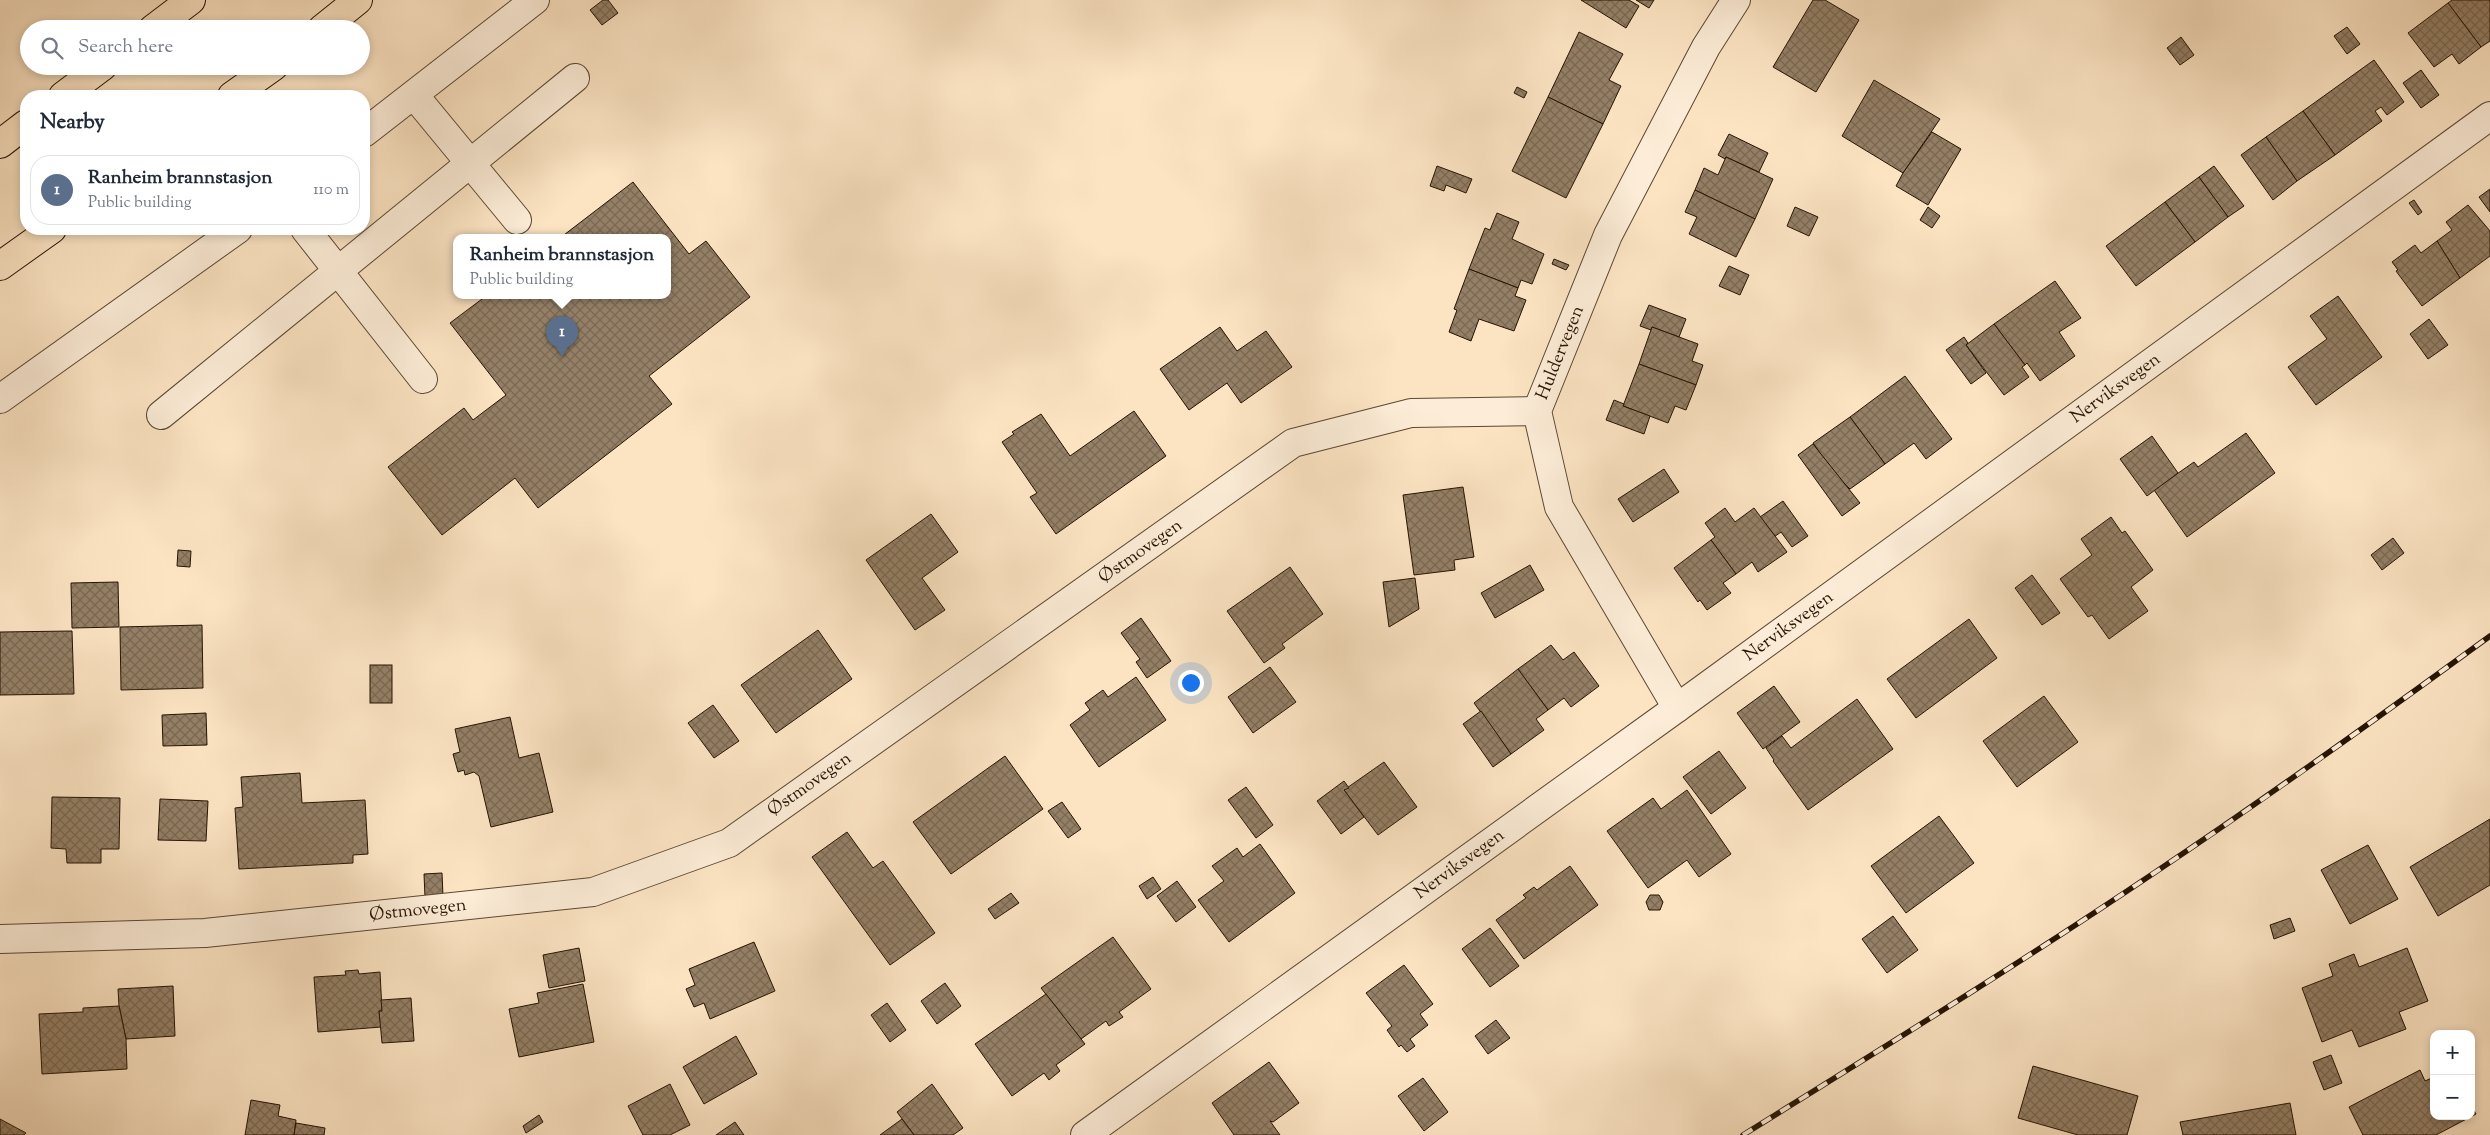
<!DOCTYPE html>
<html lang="en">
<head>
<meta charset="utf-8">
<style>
  body { margin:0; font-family:"Sorts Mill Goudy",serif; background:#f6f6f7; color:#1f2937 }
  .controls { position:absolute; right:15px; bottom:15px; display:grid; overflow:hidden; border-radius:10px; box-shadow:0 2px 8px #0003 }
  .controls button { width:45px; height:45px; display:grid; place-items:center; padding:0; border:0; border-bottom:1px solid #e0e1e3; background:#fff; color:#1f2937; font:25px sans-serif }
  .you { position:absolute; left:1190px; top:682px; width:18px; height:18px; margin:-12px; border:4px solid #fff; border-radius:50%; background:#1a73e8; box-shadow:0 0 0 8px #1a73e833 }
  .badge { display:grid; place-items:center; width:32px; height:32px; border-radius:50%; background:#b45309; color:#fff; font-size:16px; font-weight:700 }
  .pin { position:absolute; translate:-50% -41px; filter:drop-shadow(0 1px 2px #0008) }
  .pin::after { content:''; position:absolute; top:26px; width:18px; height:15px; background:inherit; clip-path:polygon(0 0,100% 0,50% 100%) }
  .popup { position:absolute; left:453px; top:234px; width:218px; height:65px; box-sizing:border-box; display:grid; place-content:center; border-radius:10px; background:#fff; filter:drop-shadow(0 1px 4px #0005); font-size:16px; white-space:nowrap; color:#747a83 }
  .popup b { font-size:19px; color:#1f2937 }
  .popup::after { content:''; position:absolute; left:50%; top:100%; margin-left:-10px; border:10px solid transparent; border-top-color:#fff }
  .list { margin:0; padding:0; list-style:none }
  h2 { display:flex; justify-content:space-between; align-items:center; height:65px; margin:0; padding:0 20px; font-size:21px }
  h2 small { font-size:16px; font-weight:400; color:#747a83 }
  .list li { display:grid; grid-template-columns:32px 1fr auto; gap:15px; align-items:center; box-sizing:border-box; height:70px; margin:0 10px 10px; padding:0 10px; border:1px solid #e0e1e3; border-radius:20px }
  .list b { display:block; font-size:19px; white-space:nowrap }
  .list p { margin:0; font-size:16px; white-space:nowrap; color:#747a83 }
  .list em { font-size:16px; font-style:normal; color:#747a83 }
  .icon { flex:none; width:28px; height:28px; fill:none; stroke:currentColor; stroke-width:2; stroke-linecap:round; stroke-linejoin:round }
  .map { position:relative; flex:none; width:2490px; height:1135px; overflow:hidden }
  .search { position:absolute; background:#fff; box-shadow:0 2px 8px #0003; left:20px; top:20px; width:350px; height:55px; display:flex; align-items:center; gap:12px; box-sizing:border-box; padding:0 18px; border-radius:28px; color:#747a83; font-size:19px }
  .panel { position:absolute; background:#fff; box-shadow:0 2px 8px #0003; left:20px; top:90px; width:350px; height:145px; border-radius:20px }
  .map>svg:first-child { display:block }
  .building { fill:url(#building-cross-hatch); stroke:#251303 }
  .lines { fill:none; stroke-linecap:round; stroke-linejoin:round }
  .minor-casing { stroke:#5b4733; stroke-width:30 }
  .highway-casing { stroke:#251303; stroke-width:30 }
  .minor { stroke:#fdedd8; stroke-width:28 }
  .highway { stroke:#fce4c3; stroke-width:28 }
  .rail-casing { stroke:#251303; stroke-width:5.5 }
  .rail { stroke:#fdedd8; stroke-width:4; stroke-dasharray:11; stroke-linecap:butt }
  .labels { text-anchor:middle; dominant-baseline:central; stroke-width:4; stroke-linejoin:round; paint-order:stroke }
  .street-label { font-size:18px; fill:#251303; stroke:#fdedd8 }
</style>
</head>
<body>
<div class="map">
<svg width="2490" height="1135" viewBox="0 0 2490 1135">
  <defs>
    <pattern id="building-cross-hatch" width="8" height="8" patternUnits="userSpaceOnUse" patternTransform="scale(1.25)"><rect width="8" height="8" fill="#958067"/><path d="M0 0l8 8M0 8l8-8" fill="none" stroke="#796853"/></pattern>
  </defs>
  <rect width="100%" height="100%" fill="#fce4c3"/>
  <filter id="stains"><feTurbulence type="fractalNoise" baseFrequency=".004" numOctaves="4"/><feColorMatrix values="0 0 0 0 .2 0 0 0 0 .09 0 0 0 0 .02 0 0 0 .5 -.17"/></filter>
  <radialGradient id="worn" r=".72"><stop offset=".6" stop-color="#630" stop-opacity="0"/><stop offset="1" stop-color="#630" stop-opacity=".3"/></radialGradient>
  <g class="building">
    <polygon points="603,0 608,0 618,13 602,25 590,10"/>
    <polygon points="1581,0 1629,0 1639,6 1626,28"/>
    <polygon points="1636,0 1654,0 1649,8"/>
    <polygon points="1813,0 1825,0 1859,20 1816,92 1773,67"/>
    <polygon points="2452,0 2490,0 2490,41 2481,47 2448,3"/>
    <polygon points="2448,3 2481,47 2459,64 2452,54 2434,67 2408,33"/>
    <polygon points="2347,27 2360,44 2347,54 2334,36"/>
    <polygon points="1579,32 1623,54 1609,80 1621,86 1603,124 1548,97"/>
    <polygon points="2181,37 2194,55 2180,65 2167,48"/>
    <polygon points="2374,60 2404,102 2387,115 2381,107 2375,111 2382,121 2335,155 2303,111"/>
    <polygon points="2421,70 2439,95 2421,108 2403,83"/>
    <polygon points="1874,80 1940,119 1903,173 1842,136"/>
    <polygon points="1517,87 1527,92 1524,98 1514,93"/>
    <polygon points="1548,97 1603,124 1566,198 1512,171"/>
    <polygon points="2303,111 2335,155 2297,181 2266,137"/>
    <polygon points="1932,132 1961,149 1928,205 1896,186 1903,173"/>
    <polygon points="1729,134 1768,153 1759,172 1726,157 1725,159 1718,155"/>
    <polygon points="2266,137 2297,181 2273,200 2241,155"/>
    <polygon points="1726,157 1773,179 1755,219 1695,190 1704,168 1718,175"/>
    <polygon points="1437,166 1472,179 1466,193 1446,185 1444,191 1430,186"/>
    <polygon points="2214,166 2244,206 2228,217 2199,177"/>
    <polygon points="2199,177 2228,217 2195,242 2165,202"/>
    <polygon points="633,182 689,254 706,241 750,297 649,376 672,404 538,508 515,478 442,535 388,467 464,408 473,420 506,395 450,323 486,296 667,296 667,238 560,238"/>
    <polygon points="2490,189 2490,212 2479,197"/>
    <polygon points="1695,190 1755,219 1736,257 1689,234 1697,217 1685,212"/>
    <polygon points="2414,200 2422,212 2418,215 2409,203"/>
    <polygon points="2165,202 2195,242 2136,286 2106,246"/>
    <polygon points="2468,205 2490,231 2490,256 2460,278 2437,241 2452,230 2446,222"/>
    <polygon points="1795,207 1818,217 1809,236 1787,226"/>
    <polygon points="1928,207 1940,216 1932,228 1920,220"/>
    <polygon points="1497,213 1519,222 1512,239 1544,254 1532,284 1521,280 1518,288 1469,269 1485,228 1490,230"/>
    <polygon points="2437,241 2460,278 2422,306 2396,271 2398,270 2392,262 2415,245 2421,253"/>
    <polygon points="1554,259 1569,265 1566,270 1552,264"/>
    <polygon points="1729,266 1749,275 1740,295 1719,286"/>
    <polygon points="1469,269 1518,288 1515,296 1526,300 1514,331 1479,319 1471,341 1449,332 1457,310 1454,309"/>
    <polygon points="2055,281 2081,318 2059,332 2075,356 2040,381 2027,363 2025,365 1994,324"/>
    <polygon points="2338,296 2382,357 2316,405 2288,367 2327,339 2310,316"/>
    <polygon points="1649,305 1686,319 1679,337 1652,327 1651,330 1640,326"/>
    <polygon points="2429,319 2448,345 2428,359 2410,334"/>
    <polygon points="1994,324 2025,365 2022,367 2029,377 2004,395 1966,345"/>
    <polygon points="1220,327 1237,351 1266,331 1292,367 1241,403 1227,383 1189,410 1160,369"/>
    <polygon points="1652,327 1698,344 1692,361 1703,365 1696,385 1639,364"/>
    <polygon points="1964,337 1968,343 1966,345 1986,373 1971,384 1946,350"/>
    <polygon points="1639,364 1696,385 1686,410 1675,406 1668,423 1623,406"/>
    <polygon points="1905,376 1952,439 1926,459 1914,443 1885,464 1850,417"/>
    <polygon points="1614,400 1624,404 1623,406 1650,416 1644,434 1606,420"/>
    <polygon points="1134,411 1166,456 1056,534 1030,497 1037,493 1002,442 1014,434 1012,432 1041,414 1070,456"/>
    <polygon points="1850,417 1885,464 1850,489 1836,476 1813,443"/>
    <polygon points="2246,433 2275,473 2187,537 2154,490 2194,462 2198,467"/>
    <polygon points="2152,436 2178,473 2147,496 2120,459"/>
    <polygon points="1813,444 1860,503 1842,516 1798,455"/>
    <polygon points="1664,469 1679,492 1633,522 1618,499"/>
    <polygon points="1463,487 1474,557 1454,560 1455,570 1414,575 1403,495"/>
    <polygon points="1783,501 1808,536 1792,547 1781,532 1774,537 1760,517"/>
    <polygon points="1725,508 1735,522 1754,508 1787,552 1758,572 1752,562 1736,574 1711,540 1715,537 1705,523"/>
    <polygon points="931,514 958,552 922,578 945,610 915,630 866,560"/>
    <polygon points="2111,517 2122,533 2125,531 2153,570 2131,587 2148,611 2109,639 2092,615 2088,617 2060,579 2092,555 2081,539"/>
    <polygon points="2393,538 2404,553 2382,570 2371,555"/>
    <polygon points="1711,540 1736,574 1723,583 1731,593 1707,610 1700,600 1698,602 1674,568"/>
    <polygon points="178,550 191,551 190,567 177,566"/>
    <polygon points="1530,565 1544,590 1495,618 1481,593"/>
    <polygon points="1290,567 1323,614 1282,644 1285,648 1264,663 1227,611"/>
    <polygon points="2032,575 2060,613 2042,625 2015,588"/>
    <polygon points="1415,578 1419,609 1389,627 1383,582"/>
    <polygon points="118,582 119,627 72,628 71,583"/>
    <polygon points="1141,618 1171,661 1147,678 1136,662 1140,659 1121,633"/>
    <polygon points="1969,619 1997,658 1916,718 1887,679"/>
    <polygon points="202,625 203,688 121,690 120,627"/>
    <polygon points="818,630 852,679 776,733 741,685"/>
    <polygon points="72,631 74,694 0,695 0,632"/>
    <polygon points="1551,645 1563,660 1574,652 1599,686 1571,707 1564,698 1548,710 1518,669"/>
    <rect x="370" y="665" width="22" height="38"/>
    <polygon points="1270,667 1296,702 1253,733 1228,697"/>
    <polygon points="1518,669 1548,710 1536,719 1544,730 1511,754 1474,703"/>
    <polygon points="1136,677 1166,720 1099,767 1070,725 1090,710 1085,703 1103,690 1108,697"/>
    <polygon points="1774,686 1800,722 1763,749 1737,713"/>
    <polygon points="2044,696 2078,742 2017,787 1983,741"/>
    <polygon points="1857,699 1893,749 1808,810 1773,761 1774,760 1766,748 1782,736 1791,748"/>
    <polygon points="713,705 739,741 714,758 688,723"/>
    <polygon points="1481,711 1511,754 1493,767 1463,724"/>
    <polygon points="206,713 207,745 163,746 162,715"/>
    <polygon points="510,717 519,758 539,753 553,812 491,827 479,776 474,772 465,775 464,770 458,772 453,754 460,752 455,729"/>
    <polygon points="1719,751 1746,788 1711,814 1683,777"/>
    <polygon points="1005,756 1043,809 951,874 913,822"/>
    <polygon points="1384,762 1417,807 1378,835 1344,790"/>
    <polygon points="300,773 302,803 365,800 368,854 353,855 353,863 239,869 235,808 243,807 241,777"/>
    <polygon points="1344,781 1349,788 1344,790 1364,817 1341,834 1317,801"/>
    <polygon points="1246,787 1273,825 1256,838 1228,800"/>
    <polygon points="1687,790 1731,854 1699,877 1687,860 1648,888 1607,831 1653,798 1661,809"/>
    <polygon points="52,797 120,798 119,849 101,849 101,863 67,863 66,849 51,848"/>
    <polygon points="160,799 208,801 206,841 158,840"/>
    <polygon points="1062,802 1081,829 1068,838 1048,811"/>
    <polygon points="1939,816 1974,863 1906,913 1871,866"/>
    <polygon points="2490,819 2490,885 2438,916 2410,867"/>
    <polygon points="847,832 873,868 883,861 935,933 890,965 812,857"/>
    <polygon points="1260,844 1295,893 1229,942 1198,900 1224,881 1212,866 1237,848 1243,857"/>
    <polygon points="2368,845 2398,899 2350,924 2321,870"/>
    <polygon points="1570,866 1598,905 1524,959 1496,920 1526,898 1523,895 1534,887 1537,890"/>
    <polygon points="442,873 443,896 425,897 424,874"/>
    <polygon points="1153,877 1161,889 1147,899 1139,886"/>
    <polygon points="1177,881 1196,907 1176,922 1157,896"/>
    <polygon points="1011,893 1019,903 995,919 988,909"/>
    <polygon points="1650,895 1659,895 1663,902 1660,910 1649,910 1646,902"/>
    <polygon points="1893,916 1918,950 1887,973 1862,939"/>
    <polygon points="2290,918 2295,931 2274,939 2270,925"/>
    <polygon points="1490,928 1519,966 1490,987 1462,949"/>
    <polygon points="1113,937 1151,989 1119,1012 1123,1017 1109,1026 1106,1021 1081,1039 1041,988"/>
    <polygon points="754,942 775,991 710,1019 704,1003 694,1007 686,989 695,985 689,969"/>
    <polygon points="579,948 585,981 549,988 543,955"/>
    <polygon points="2407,948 2428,1001 2399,1012 2406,1029 2359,1047 2352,1030 2322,1042 2302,988 2333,976 2329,964 2354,954 2359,967"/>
    <polygon points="1404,965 1433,1004 1420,1014 1428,1025 1410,1039 1415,1046 1407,1052 1401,1045 1399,1047 1387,1030 1392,1026 1366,993"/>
    <polygon points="358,970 359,974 380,972 382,1011 379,1011 381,1027 318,1032 314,977 346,975 345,971"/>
    <polygon points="945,983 961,1006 937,1024 921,1001"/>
    <polygon points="583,984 594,1042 519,1057 509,1009 539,1003 537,993"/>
    <polygon points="173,986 175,1036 126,1039 119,1006 118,989"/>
    <polygon points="1046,994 1085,1044 1056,1065 1060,1071 1049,1080 1044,1073 1012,1096 975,1044"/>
    <polygon points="411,998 414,1041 382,1043 379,1011 382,1011 381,1000"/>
    <polygon points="887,1003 906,1030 890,1042 871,1015"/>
    <polygon points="119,1006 126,1039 127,1069 42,1074 39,1014 83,1012 83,1008"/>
    <polygon points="1496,1020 1510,1038 1488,1054 1475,1036"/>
    <polygon points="736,1036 757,1074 704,1104 683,1067"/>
    <polygon points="2331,1055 2342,1083 2324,1090 2313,1062"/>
    <polygon points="1269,1062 1299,1103 1273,1122 1270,1121 1280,1135 1234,1135 1212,1103"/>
    <polygon points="2033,1066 2138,1096 2127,1135 2078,1135 2018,1118"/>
    <polygon points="2420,1070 2425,1081 2434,1077 2434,1116 2471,1116 2471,1105 2476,1114 2436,1135 2363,1135 2349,1107"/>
    <polygon points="1423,1078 1448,1112 1424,1131 1398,1096"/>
    <polygon points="670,1084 690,1125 670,1135 643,1135 628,1106"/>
    <polygon points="932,1084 963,1128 953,1135 914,1135 897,1112"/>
    <polygon points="251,1100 280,1105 278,1116 296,1120 294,1135 245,1135"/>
    <polygon points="2290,1103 2296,1135 2183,1135 2180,1122"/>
    <polygon points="539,1115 543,1122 526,1133 523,1126"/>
    <polygon points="0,1119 26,1133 24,1135 0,1135"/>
    <polygon points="902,1119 914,1135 880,1135"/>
    <polygon points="735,1122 744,1135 716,1135"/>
    <polygon points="296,1123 325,1128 324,1135 294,1135"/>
  </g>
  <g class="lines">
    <defs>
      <g id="minor">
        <polyline points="414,95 517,220"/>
        <polyline points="364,133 535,0"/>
        <polyline points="305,229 423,379"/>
        <polyline points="0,399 238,229"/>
        <polyline points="161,415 575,78"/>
        <polyline points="1677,708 1559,507 1537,411 1608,235 1706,47 1736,0"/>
        <polyline points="0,939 205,933 593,892 729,843 1293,443 1411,413 1537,411"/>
        <polyline points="1085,1135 1677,708 2490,116"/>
      </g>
      <g id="highway">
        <polyline points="153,29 191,0"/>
        <polyline points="322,29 358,0"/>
        <polyline points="63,96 103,66"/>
        <polyline points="232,96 274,66"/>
        <polyline points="0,144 26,124"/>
        <polyline points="0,266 52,229"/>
      </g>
    </defs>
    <use href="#minor" class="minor-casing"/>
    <use href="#highway" class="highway-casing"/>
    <use href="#minor" class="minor"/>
    <use href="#highway" class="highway"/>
    <defs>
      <path id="rail" d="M 1743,1135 C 1881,1049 2019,964 2154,873 C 2268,797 2379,717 2490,636"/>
    </defs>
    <use href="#rail" class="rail-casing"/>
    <use href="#rail" class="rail"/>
  </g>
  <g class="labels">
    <g class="street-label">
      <text transform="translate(1561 353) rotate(-68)">Huldervegen</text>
      <text transform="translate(2116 389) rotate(-36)">Nerviksvegen</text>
      <text transform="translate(1141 552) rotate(-35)">Østmovegen</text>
      <text transform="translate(1789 627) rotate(-36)">Nerviksvegen</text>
      <text transform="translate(810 785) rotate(-35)">Østmovegen</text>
      <text transform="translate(1460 865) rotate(-36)">Nerviksvegen</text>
      <text transform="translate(418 911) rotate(-6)">Østmovegen</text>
    </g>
  </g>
  <rect width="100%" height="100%" filter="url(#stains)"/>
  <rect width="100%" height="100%" fill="url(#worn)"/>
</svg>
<div class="controls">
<button>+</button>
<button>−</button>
</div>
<div class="you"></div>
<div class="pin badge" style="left:562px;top:357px;background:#5c6f8a">1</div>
<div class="popup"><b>Ranheim brannstasjon</b>Public building</div>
<div class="search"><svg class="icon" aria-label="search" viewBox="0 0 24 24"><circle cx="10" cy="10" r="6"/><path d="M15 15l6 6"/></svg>Search here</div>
<section class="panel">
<h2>Nearby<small></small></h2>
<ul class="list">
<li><span class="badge" style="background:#5c6f8a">1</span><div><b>Ranheim brannstasjon</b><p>Public building</p></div><em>110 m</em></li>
</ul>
</section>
</div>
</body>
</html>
